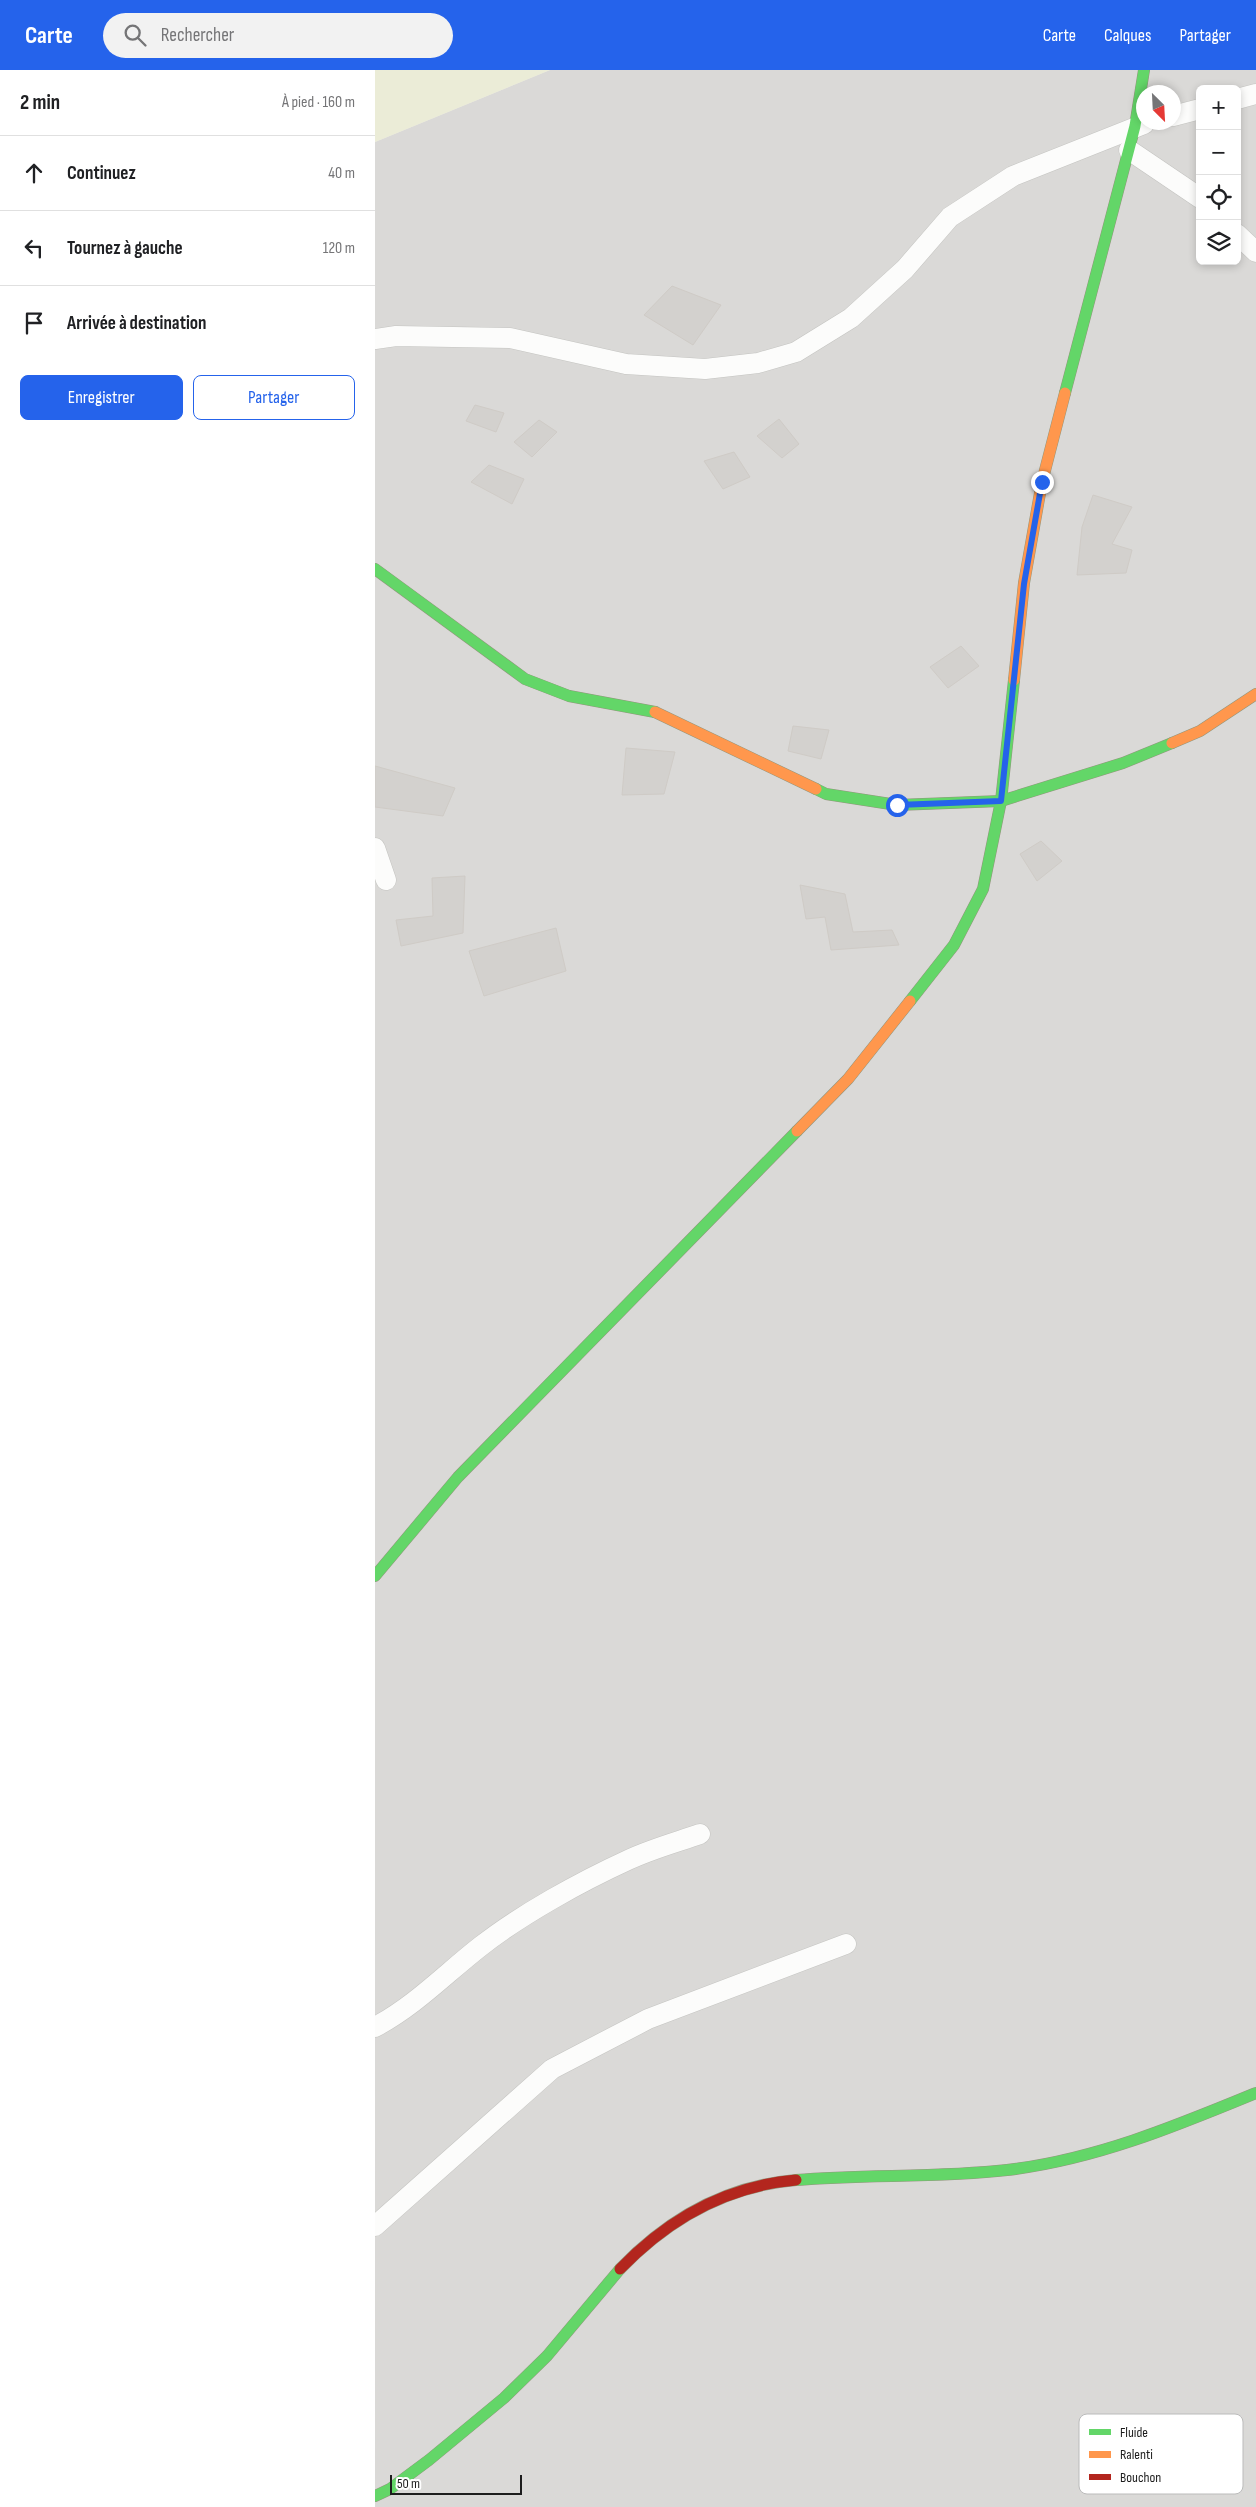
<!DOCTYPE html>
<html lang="fr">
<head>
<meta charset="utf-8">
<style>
  body { margin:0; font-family:"Sofia Sans Condensed",sans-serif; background:#f2f2f2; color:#202124 }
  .controls { position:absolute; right:15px; top:15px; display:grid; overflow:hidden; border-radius:8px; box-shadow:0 2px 8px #0003 }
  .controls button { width:45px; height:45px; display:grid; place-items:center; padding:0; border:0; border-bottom:1px solid #e0e0e0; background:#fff; color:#202124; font:25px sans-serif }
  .compass { position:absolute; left:761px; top:15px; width:45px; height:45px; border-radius:50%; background:#fff; box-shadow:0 2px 8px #0003; rotate:156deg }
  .scale { position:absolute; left:15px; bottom:12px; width:132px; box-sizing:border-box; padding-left:5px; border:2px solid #1d1d1d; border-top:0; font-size:14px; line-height:18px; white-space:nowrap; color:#1d1d1d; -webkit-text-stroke:4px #fff; paint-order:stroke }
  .stop { position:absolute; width:15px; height:15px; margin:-11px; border:4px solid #2563eb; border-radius:50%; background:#fff }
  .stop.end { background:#2563eb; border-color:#fff; box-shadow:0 1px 5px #0008 }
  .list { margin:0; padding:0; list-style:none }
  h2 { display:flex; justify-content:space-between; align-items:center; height:65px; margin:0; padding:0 20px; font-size:21px }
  h2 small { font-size:16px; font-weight:400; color:#757577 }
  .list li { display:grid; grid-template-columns:32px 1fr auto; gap:15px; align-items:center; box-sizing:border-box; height:75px; padding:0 20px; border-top:1px solid #e0e0e0 }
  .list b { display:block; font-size:19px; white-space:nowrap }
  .list em { font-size:16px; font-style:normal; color:#757577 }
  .actions { display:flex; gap:10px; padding:15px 20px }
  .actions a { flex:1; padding:11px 0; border:1px solid #2563eb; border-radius:8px; text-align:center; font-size:18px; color:#2563eb }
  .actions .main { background:#2563eb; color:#fff }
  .icon { flex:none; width:28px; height:28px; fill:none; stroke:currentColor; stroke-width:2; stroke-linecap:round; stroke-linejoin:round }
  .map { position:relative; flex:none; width:881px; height:2437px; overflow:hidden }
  header { display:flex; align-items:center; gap:30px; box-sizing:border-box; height:70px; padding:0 25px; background:#2563eb; color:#fff }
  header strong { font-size:24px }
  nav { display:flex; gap:28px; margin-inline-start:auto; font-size:18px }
  .search { width:350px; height:45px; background:#f2f2f2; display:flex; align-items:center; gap:12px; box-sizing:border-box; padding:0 18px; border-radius:28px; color:#757577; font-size:19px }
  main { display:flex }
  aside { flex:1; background:#fff }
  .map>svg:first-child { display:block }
  .residential { fill:#dad9d7; fill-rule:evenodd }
  .farmland { fill:#ebecd7 }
  .building { fill:#d3d1ce; stroke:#cfcbc6 }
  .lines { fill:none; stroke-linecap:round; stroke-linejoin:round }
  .street-casing { stroke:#c4c4c1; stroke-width:21 }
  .fast-casing { stroke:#92967c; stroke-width:12 }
  .slow-casing { stroke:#92967c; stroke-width:12 }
  .jam-casing { stroke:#92967c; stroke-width:12 }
  .street { stroke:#fcfcfb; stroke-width:20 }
  .fast { stroke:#63d668; stroke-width:11 }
  .slow { stroke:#ff974d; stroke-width:11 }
  .jam { stroke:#b3261e; stroke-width:11 }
  .route { stroke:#2563eb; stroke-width:6 }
  .key { fill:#fff; stroke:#bbb; stroke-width:1 }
  .key-label { font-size:14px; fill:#1d1d1d }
</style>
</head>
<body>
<header>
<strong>Carte</strong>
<div class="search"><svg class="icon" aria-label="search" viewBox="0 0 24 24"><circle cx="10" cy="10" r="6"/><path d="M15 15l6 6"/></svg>Rechercher</div>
<nav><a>Carte</a><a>Calques</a><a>Partager</a></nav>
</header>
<main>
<aside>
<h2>2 min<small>À pied · 160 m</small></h2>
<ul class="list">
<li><svg class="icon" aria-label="ahead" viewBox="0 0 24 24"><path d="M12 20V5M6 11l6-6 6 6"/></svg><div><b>Continuez</b></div><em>40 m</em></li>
<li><svg class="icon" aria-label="left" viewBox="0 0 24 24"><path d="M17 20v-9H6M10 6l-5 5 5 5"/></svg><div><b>Tournez à gauche</b></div><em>120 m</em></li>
<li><svg class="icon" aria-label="arrive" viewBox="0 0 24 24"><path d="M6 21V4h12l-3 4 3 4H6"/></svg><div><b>Arrivée à destination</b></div></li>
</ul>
<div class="actions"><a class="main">Enregistrer</a><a>Partager</a></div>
</aside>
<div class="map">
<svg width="881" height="2437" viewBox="0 0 881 2437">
  <rect width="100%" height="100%" fill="#ebeae5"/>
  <path class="residential" d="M 175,0 L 881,0 L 881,2437 L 0,2437 L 0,72 ZM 825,19 L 862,19 L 862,191 L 825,191 ZM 768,22 L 798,22 L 798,52 L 768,52 Z"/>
  <polygon class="farmland" points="0,0 175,0 0,72"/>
  <g class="building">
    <polygon points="297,216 346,235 318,275 269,245"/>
    <polygon points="100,335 129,343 121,362 91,351"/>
    <polygon points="404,349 424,374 407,388 382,366"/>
    <polygon points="164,350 182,362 157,387 139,372"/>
    <polygon points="359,382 375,407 348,419 329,391"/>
    <polygon points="114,395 149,409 137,434 96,412"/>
    <polygon points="718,425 757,437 737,474 757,480 751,503 702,505 707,457"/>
    <polygon points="586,576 604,596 573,618 555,597"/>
    <polygon points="418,656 454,660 446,689 413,681"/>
    <polygon points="251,678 300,682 289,724 247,725"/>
    <polygon points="0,696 80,718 68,746 0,737"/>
    <polygon points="666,771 687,791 662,811 645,784"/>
    <polygon points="90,806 88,863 26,876 21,850 58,846 57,808"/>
    <polygon points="425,815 470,824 478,862 517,860 524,875 456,880 450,847 431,849"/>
    <polygon points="181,858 191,901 109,926 94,881"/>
  </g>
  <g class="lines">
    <defs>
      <g id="street">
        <polyline points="862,29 881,24"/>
        <polyline points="798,46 825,39"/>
        <polyline points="754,80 825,128"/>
        <polyline points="862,164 881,182"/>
        <polyline points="0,269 21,266 135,268 251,294 330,299 383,293 421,282 476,248 530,199 575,147 638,106 769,54"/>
        <polyline points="0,778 11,810"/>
        <path d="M 0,1957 C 41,1935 70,1904 106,1876 C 147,1844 205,1812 253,1790 C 276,1779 302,1772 325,1764"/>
        <polyline points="0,2156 177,1999 273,1949 471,1874"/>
      </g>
      <g id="fast">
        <polyline points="690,323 760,56 769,0"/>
        <polyline points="0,499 150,609 194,626 280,642"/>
        <polyline points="441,719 451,724 522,735 626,731 748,693 797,673"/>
        <polyline points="535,931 579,875 608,819 626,731 639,610"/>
        <polyline points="0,1506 83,1407 422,1061"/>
        <path d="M 421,2110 C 491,2104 562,2108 632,2100 C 719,2090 801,2056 881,2023"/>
        <polyline points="0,2426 15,2419 54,2390 129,2328 172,2286 245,2199"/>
      </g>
      <g id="slow">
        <polyline points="639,610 649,513 667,412 690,323"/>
        <polyline points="280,642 441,719"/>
        <polyline points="797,673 825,661 881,624"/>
        <polyline points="422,1061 473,1009 535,931"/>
      </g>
      <path id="jam" d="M 245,2199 C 293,2149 351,2116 421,2110"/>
    </defs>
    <use href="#street" class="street-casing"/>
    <use href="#fast" class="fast-casing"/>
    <use href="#slow" class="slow-casing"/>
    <use href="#jam" class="jam-casing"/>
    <use href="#street" class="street"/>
    <use href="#fast" class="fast"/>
    <use href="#slow" class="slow"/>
    <use href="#jam" class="jam"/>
  </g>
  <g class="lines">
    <polyline class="route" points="522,735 626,731 649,514 667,412"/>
  </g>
  <rect x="704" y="2344" width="164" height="80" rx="8" class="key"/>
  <rect x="714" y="2359" width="22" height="6" fill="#63d668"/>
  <rect x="714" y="2381" width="22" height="7" fill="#ff974d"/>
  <rect x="714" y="2404" width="22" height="6" fill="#b3261e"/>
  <g class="key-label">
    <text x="745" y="2367">Fluide</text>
    <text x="745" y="2389">Ralenti</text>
    <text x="745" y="2412">Bouchon</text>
  </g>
</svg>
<div class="controls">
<button>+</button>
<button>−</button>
<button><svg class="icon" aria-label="locate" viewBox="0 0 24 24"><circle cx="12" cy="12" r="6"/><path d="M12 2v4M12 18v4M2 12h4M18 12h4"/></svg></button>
<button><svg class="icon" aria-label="layers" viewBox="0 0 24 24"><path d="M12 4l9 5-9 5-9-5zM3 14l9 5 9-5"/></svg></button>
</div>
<svg class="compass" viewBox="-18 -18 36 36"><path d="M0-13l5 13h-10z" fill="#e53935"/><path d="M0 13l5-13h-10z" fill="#757577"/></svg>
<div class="scale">50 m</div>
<div class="stop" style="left:522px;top:735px"></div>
<div class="stop end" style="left:667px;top:412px"></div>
</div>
</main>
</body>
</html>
